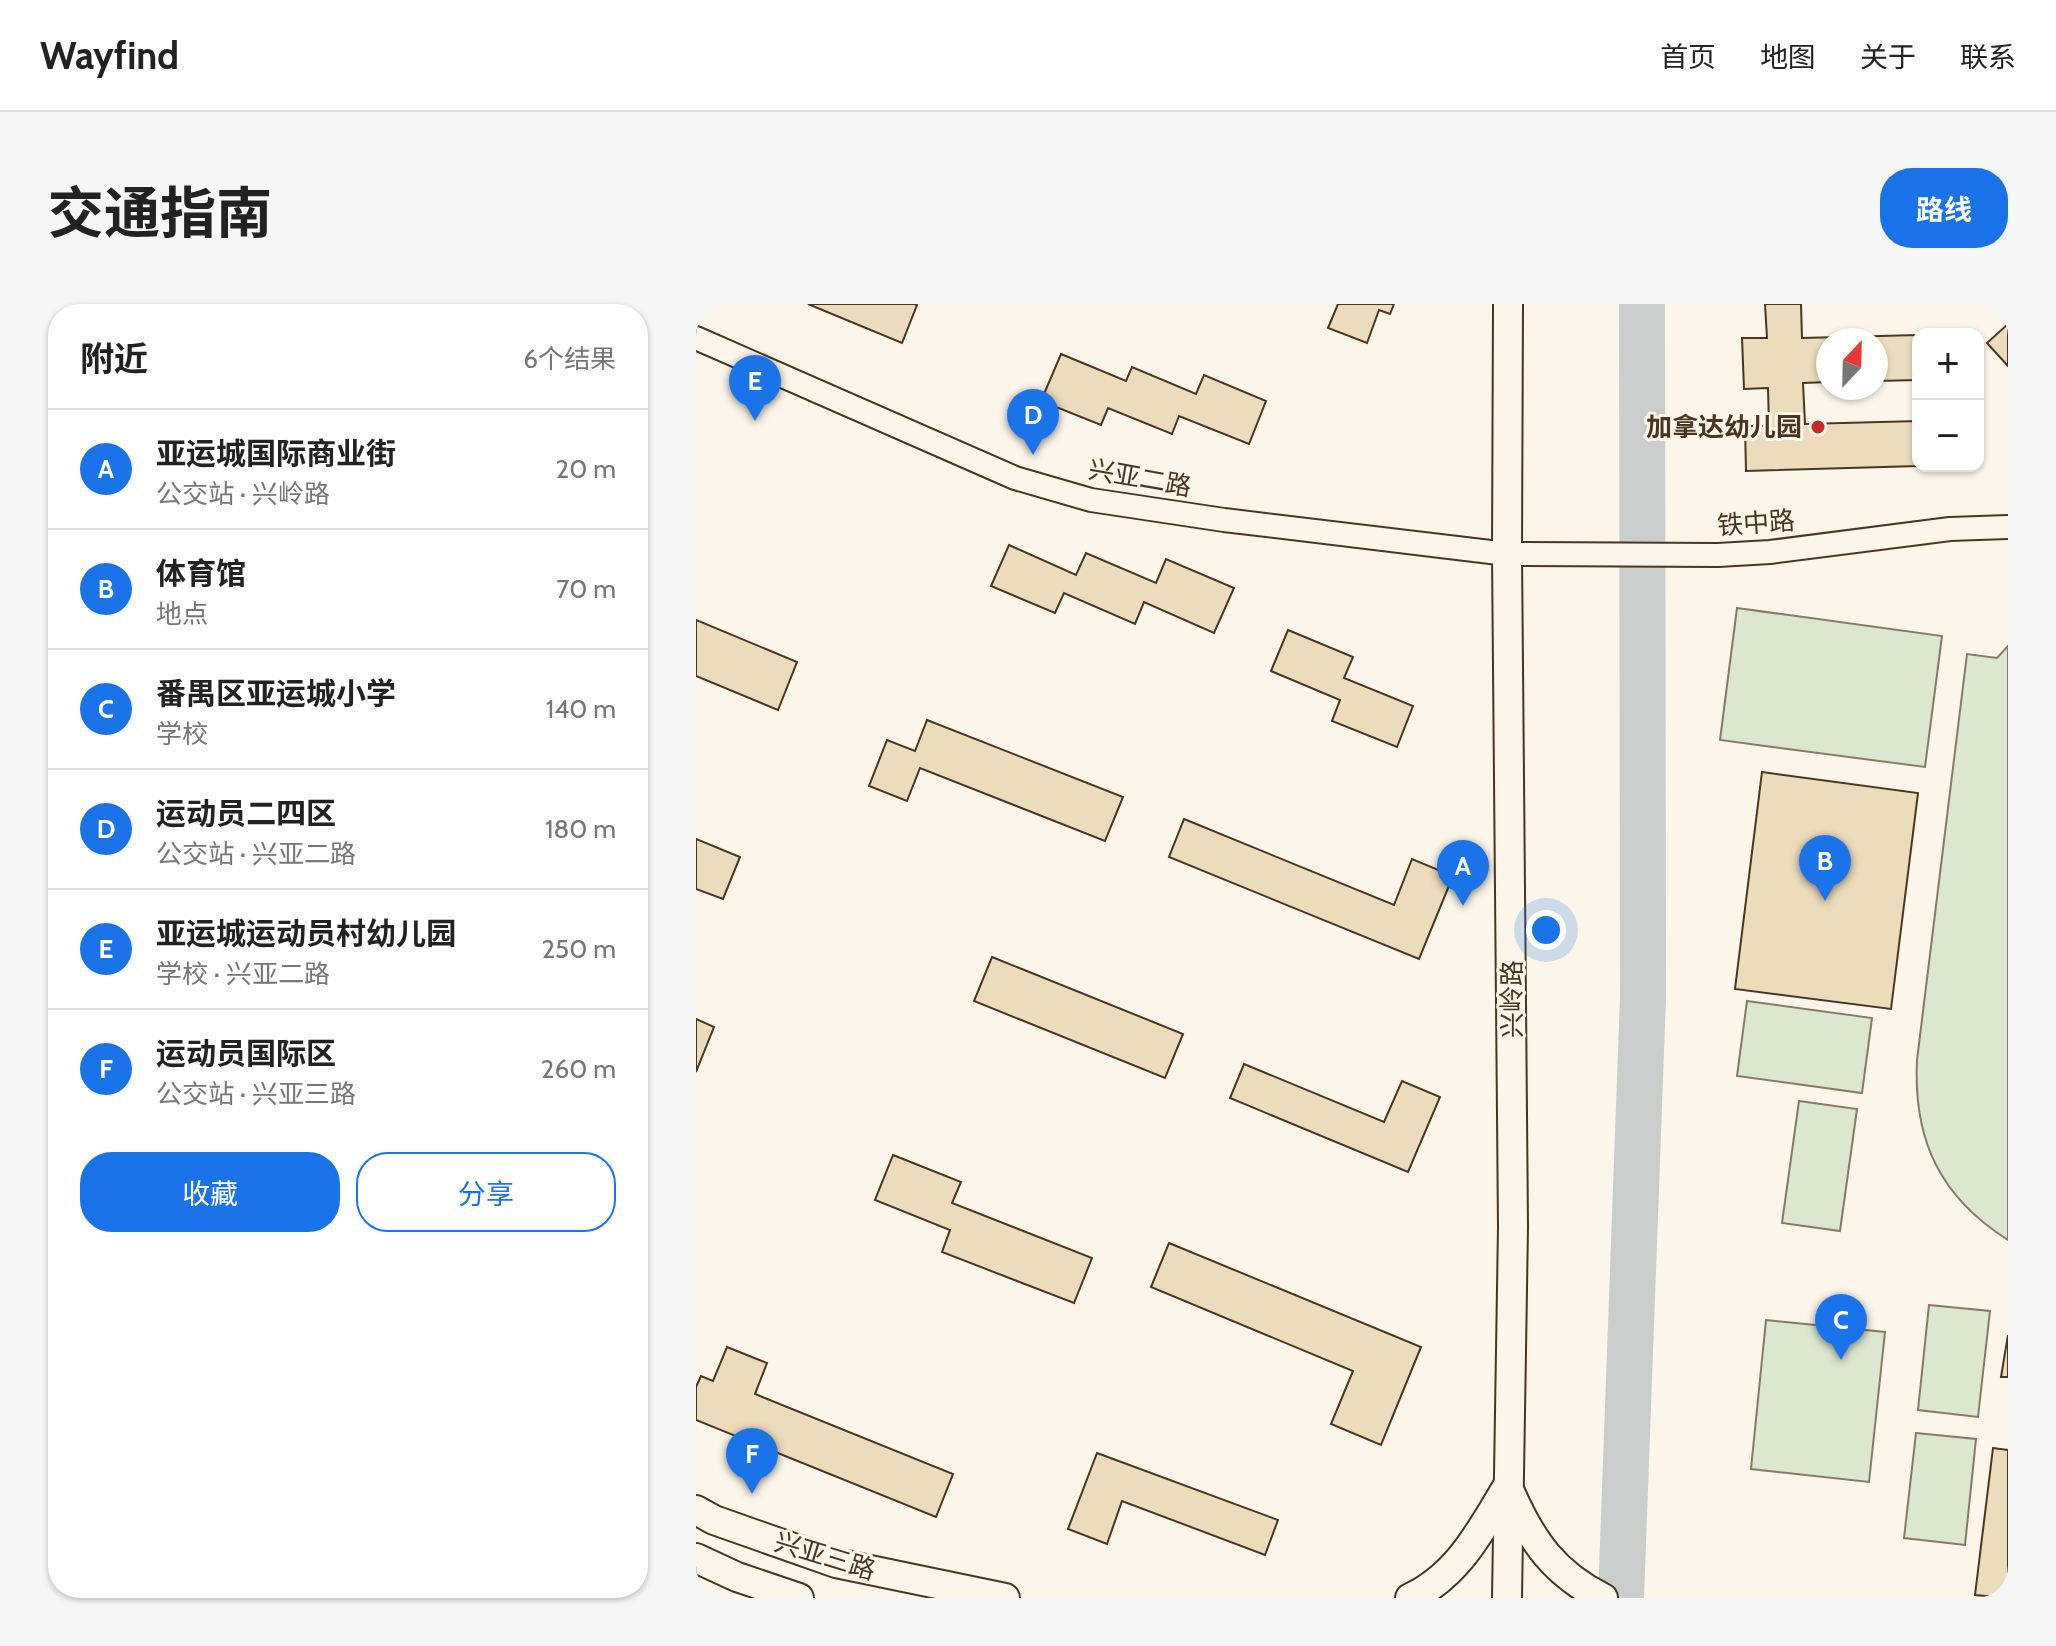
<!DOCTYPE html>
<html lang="zh">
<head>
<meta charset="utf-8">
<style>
  body { margin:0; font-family:Cabin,"Noto Sans SC",sans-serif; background:#f6f6f6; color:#222 }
  .controls { position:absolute; right:24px; top:24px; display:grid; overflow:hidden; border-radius:16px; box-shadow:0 2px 6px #0004 }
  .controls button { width:72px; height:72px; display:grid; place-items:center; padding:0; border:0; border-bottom:2px solid #e0e0e0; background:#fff; color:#222; font:40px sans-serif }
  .compass { position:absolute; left:1120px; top:24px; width:72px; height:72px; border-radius:50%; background:#fff; box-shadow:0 2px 6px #0004; rotate:22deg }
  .you { position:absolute; left:850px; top:626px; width:28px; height:28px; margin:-20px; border:6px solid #fff; border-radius:50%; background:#1a73e8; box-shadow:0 0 0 12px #1a73e833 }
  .badge { display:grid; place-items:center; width:52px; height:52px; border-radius:50%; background:#1a73e8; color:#fff; font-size:26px; font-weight:700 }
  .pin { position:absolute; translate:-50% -66px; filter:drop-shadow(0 2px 4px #0008) }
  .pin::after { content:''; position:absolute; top:42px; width:28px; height:24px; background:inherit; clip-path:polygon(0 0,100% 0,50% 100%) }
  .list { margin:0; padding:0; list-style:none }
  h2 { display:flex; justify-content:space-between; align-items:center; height:104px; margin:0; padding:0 32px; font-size:34px }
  h2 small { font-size:26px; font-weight:400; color:#767676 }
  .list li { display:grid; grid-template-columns:52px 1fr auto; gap:24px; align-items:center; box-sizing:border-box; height:120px; padding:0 32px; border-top:2px solid #e0e0e0 }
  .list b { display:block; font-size:30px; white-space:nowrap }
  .list p { margin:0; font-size:26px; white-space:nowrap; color:#767676 }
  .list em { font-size:26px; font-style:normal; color:#767676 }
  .actions { display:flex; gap:16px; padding:24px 32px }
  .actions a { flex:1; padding:18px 0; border:2px solid #1a73e8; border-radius:32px; text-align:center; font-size:28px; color:#1a73e8 }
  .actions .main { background:#1a73e8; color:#fff }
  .map { position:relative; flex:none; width:1312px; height:1294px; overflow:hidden; border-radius:32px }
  header { display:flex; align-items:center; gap:48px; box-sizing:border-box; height:112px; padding:0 40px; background:#fff; border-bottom:2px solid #e0e0e0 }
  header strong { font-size:38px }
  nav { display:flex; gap:44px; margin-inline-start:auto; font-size:28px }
  .intro { display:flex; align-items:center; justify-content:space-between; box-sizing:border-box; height:192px; padding:0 48px }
  h1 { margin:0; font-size:56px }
  .button { padding:20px 36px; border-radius:32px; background:#1a73e8; color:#fff; font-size:28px; font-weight:700 }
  main { display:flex; gap:48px; padding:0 48px }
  aside { flex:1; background:#fff; border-radius:32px; box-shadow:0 2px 6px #0004 }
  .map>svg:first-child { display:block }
  .green { fill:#dce7d0; stroke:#887966; stroke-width:2 }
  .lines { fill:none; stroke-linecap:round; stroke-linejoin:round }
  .river { stroke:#c9cecd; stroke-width:46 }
  .building { fill:#ecdcbc; stroke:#4a3520; stroke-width:2 }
  .minor-casing { stroke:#4a3520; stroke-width:26 }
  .tertiary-casing { stroke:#4a3520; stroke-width:32 }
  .minor { stroke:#fbf6e9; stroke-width:22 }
  .tertiary { stroke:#fbf6e9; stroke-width:28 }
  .poi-dot { fill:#c62828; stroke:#fbf6e9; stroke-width:3 }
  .labels { text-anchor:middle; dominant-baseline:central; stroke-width:6; stroke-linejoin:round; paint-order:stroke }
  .poi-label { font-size:26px; font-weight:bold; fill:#4a3520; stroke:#fbf6e9; text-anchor:end }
  .street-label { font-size:26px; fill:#4a3520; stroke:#fbf6e9 }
</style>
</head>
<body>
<header>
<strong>Wayfind</strong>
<nav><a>首页</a><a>地图</a><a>关于</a><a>联系</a></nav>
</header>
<div class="intro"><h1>交通指南</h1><a class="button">路线</a></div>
<main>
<aside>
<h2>附近<small>6个结果</small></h2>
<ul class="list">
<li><span class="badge">A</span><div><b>亚运城国际商业街</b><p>公交站 · 兴岭路</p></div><em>20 m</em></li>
<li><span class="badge">B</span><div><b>体育馆</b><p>地点</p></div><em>70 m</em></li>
<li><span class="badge">C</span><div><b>番禺区亚运城小学</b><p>学校</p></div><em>140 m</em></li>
<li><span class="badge">D</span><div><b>运动员二四区</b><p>公交站 · 兴亚二路</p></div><em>180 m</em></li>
<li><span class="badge">E</span><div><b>亚运城运动员村幼儿园</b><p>学校 · 兴亚二路</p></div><em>250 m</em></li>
<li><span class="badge">F</span><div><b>运动员国际区</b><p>公交站 · 兴亚三路</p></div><em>260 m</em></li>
</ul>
<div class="actions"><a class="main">收藏</a><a>分享</a></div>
</aside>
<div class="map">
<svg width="1312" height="1294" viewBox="0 0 1312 1294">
  <rect width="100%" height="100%" fill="#fbf6e9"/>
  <g class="green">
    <polygon points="1041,304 1246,332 1229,463 1024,436"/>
    <path d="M 1312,342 L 1312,936 C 1244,893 1217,836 1221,756 L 1271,350 L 1301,354 Z"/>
    <polygon points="1051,697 1176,714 1166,789 1041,772"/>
    <polygon points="1103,797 1161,805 1144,927 1086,919"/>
    <polygon points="1233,1001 1294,1007 1282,1113 1222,1106"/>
    <polygon points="1070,1016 1189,1028 1173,1178 1055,1165"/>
    <polygon points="1220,1129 1280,1135 1269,1241 1208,1234"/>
  </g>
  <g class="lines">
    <polyline class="river" points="925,1294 947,693 946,0"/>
  </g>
  <g class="building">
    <polygon points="112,0 218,0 221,1 206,39"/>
    <polygon points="642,0 698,0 694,10 683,6 671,39 632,24"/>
    <polygon points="1069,0 1105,0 1106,34 1222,31 1222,76 1180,77 1180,36 1132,36 1132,78 1107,79 1109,120 1222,117 1222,162 1050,167 1049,122 1073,122 1072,84 1048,85 1046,34 1071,34"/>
    <polygon points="1312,20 1312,62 1291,39"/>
    <polygon points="365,50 430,77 436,63 500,90 508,71 570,97 553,140 483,112 476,130 412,104 405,121 345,97"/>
    <polygon points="313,241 380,271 390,249 460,279 470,255 538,284 518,329 448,298 439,320 368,289 359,309 295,282"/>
    <polygon points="0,316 101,358 82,406 0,372"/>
    <polygon points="592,326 657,353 648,374 717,402 701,443 636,417 644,396 575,367"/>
    <polygon points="231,416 427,493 409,537 224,464 211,497 173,482 191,436 219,447"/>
    <polygon points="1066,468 1222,489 1195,705 1039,685"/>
    <polygon points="488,515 698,601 716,555 757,572 723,655 473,553"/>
    <polygon points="0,535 44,553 27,595 0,585"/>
    <polygon points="296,653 487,730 469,774 278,697"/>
    <polygon points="0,715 18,723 0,768"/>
    <polygon points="548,760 688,818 706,777 744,793 712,868 534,794"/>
    <polygon points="197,851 265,878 256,899 396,954 378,999 246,948 254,926 179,896"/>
    <polygon points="473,939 725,1043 685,1141 635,1120 657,1067 455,983"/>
    <polygon points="1312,1031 1312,1073 1305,1073"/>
    <polygon points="31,1043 71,1059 59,1090 257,1170 240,1213 0,1116 0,1083 5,1072 17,1077"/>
    <polygon points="1297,1144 1312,1146 1312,1294 1279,1291"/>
    <polygon points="401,1149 582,1216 569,1251 426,1197 411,1240 372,1225"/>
  </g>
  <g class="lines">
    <defs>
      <polyline id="minor" points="0,34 319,174 395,196 528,216 811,250 1022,251 1074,248 1254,225 1312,223"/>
      <g id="tertiary">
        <path d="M 815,1190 C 836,1238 859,1270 907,1294"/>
        <polyline points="0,1206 18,1216 140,1259 309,1294"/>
        <polyline points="0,1254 41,1273 103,1294"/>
        <path d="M 714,1294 C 762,1272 785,1226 811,1183"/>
        <polyline points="811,1294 817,923 811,250 812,0"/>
      </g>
    </defs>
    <use href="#minor" class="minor-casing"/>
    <use href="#tertiary" class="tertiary-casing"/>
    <use href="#minor" class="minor"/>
    <use href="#tertiary" class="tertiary"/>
  </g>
  <circle class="poi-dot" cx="1122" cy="123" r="8"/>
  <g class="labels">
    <g class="poi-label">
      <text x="1106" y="123">加拿达幼儿园</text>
    </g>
    <g class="street-label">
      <text transform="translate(444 174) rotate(10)">兴亚二路</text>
      <text transform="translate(1060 219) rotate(-4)">铁中路</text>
      <text transform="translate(816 695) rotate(-90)">兴岭路</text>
      <text transform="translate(129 1252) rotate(17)">兴亚三路</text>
    </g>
  </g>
</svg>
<div class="controls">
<button>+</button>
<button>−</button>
</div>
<svg class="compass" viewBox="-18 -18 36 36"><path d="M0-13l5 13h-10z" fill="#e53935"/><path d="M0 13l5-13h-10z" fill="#767676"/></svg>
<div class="you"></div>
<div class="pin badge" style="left:767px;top:602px">A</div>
<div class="pin badge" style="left:1129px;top:597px">B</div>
<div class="pin badge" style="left:1145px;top:1056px">C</div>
<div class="pin badge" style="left:337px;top:151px">D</div>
<div class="pin badge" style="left:59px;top:117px">E</div>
<div class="pin badge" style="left:56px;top:1190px">F</div>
</div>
</main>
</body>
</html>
